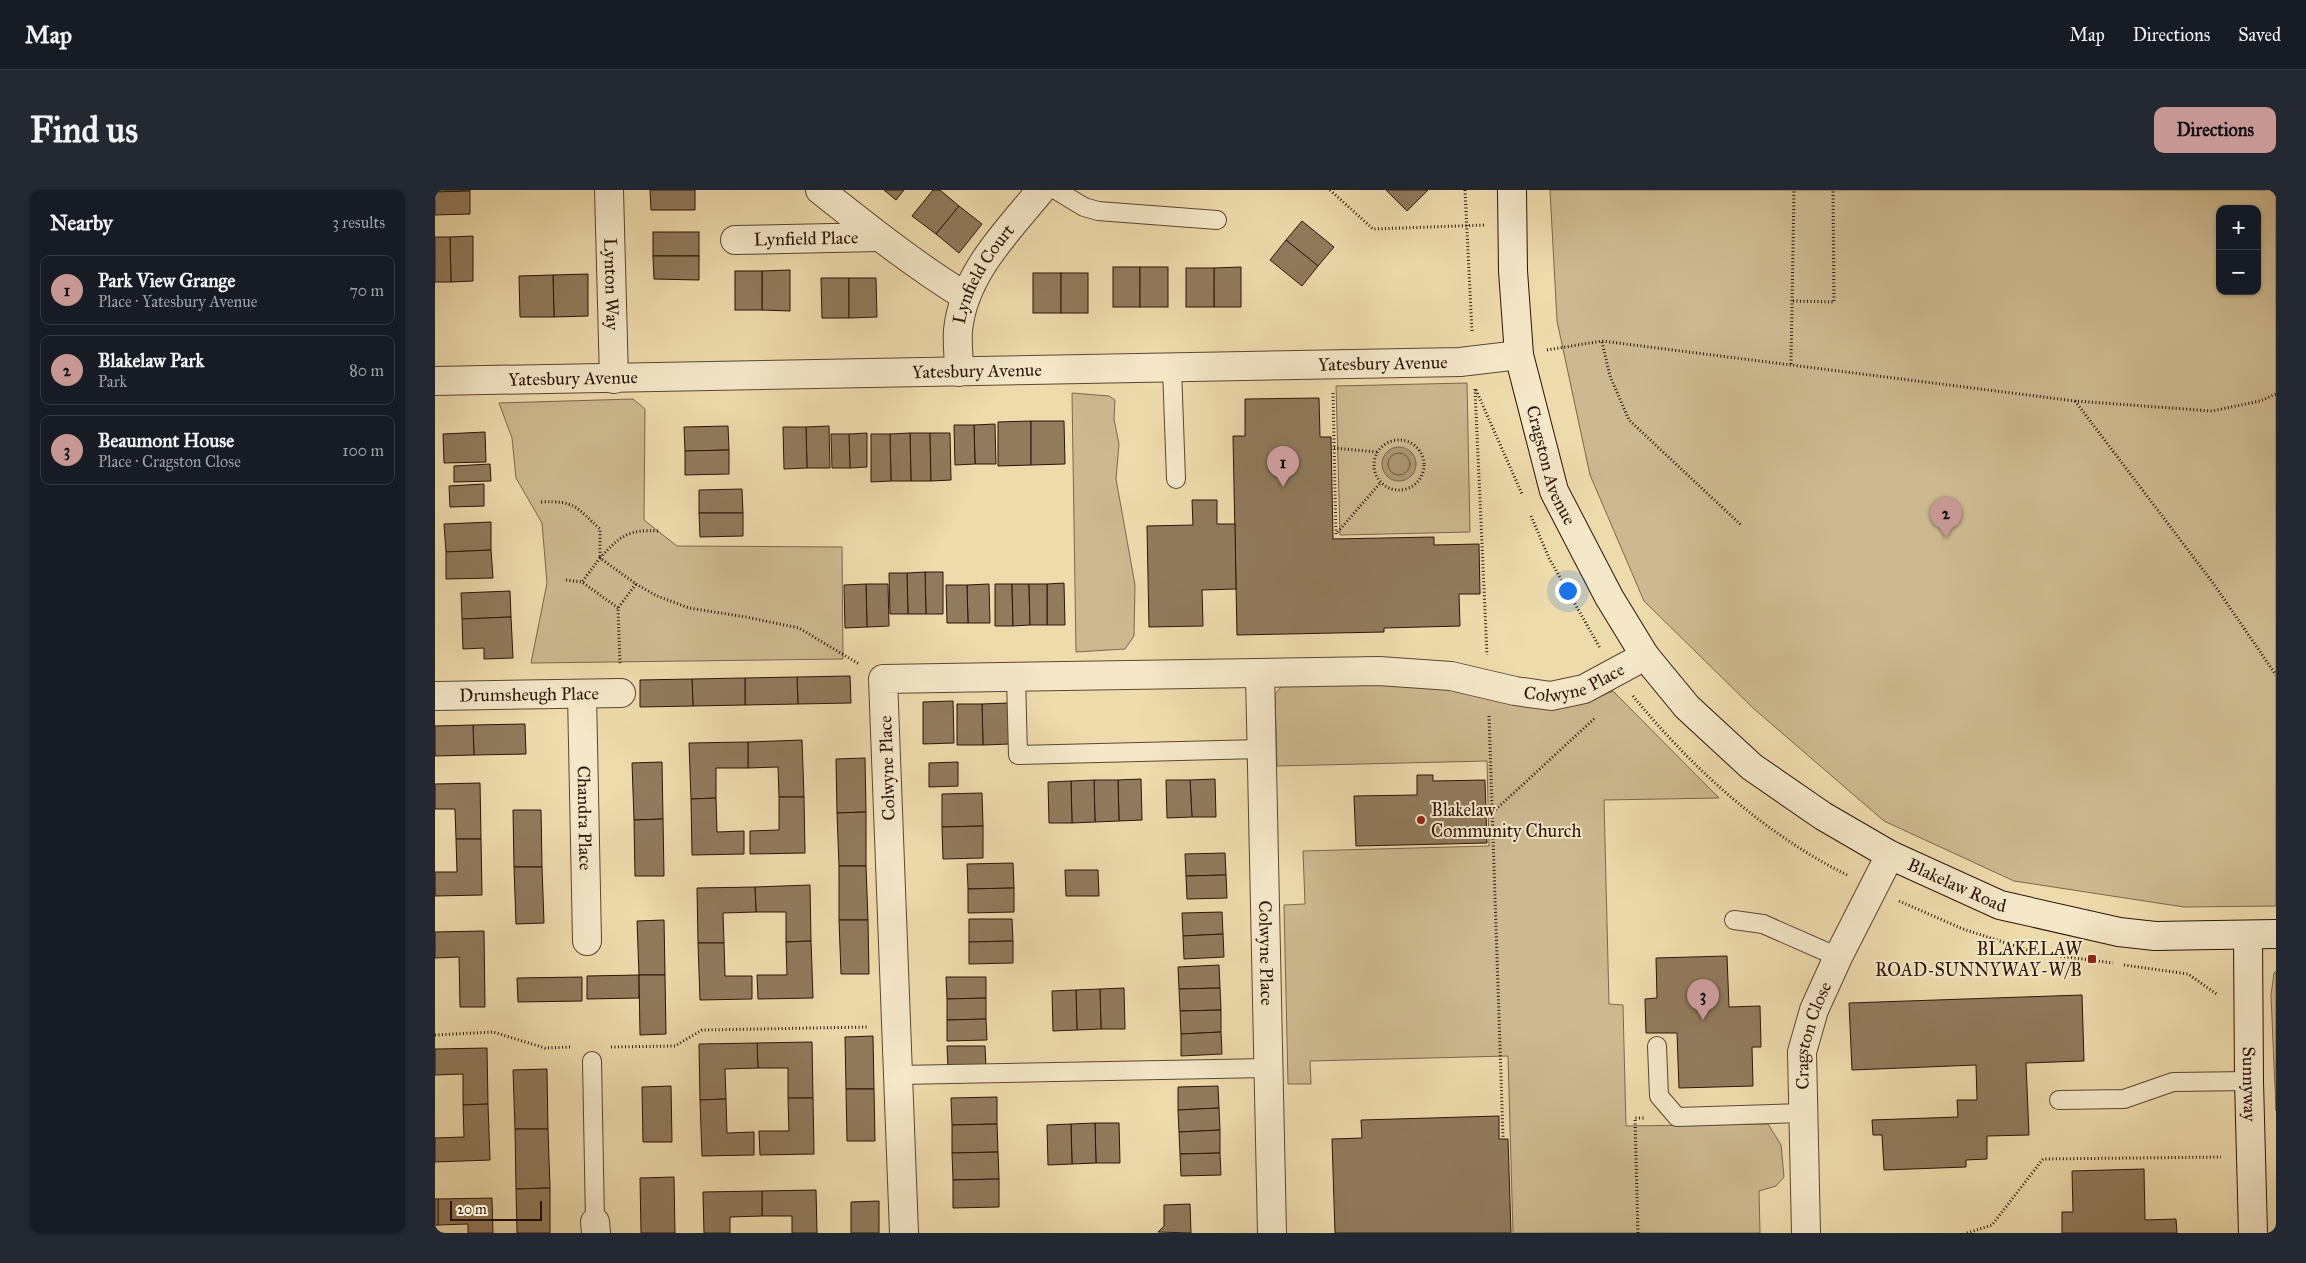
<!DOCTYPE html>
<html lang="en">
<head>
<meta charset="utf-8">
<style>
  body { margin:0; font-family:"IM FELL Great Primer",serif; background:#242831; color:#f1f3f6 }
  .controls { position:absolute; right:15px; top:15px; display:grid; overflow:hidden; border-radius:10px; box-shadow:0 1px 4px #0004 }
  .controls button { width:45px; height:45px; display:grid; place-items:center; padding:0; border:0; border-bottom:1px solid #363941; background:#171b24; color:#f1f3f6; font:25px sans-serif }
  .scale { position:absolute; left:15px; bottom:12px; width:92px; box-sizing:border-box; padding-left:5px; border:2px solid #2d1308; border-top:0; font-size:14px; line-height:18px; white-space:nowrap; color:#2d1308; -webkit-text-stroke:4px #f4e8c9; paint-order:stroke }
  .you { position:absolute; left:1132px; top:400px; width:18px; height:18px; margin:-12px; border:4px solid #fff; border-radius:50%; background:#1a73e8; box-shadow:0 0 0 8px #1a73e833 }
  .badge { display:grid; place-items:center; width:32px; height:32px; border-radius:50%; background:#c59692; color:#111; font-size:16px; font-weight:700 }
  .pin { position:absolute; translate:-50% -41px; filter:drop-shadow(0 1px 2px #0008) }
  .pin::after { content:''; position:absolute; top:26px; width:18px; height:15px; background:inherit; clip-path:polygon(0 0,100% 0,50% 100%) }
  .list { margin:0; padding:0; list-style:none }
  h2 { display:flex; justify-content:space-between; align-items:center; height:65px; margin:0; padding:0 20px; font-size:21px }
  h2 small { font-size:16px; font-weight:400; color:#9ea1a6 }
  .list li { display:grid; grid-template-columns:32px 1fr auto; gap:15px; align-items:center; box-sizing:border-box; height:70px; margin:0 10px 10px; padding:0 10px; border:1px solid #363941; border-radius:10px }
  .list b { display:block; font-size:19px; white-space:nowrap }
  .list p { margin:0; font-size:16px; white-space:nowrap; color:#9ea1a6 }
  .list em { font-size:16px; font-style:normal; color:#9ea1a6 }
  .map { position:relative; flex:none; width:1841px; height:1043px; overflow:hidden; border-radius:10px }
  header { display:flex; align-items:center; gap:30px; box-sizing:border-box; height:70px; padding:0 25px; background:#171b24; border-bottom:1px solid #363941 }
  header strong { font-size:24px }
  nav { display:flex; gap:28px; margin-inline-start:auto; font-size:18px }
  .intro { display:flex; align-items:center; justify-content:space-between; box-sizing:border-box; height:120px; padding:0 30px }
  h1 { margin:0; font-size:35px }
  .button { padding:12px 22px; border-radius:10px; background:#c59692; color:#111; font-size:18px; font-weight:700 }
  main { display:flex; gap:30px; padding:0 30px }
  aside { flex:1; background:#171b24; border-radius:10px; box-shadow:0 1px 4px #0004 }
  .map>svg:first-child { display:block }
  .green { fill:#cdb990; stroke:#7d664c; fill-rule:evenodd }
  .water { fill:#ac9774; stroke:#796249 }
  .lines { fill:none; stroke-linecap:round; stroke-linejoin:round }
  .shore { stroke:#6c553e; stroke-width:1 }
  .building { fill:#917b5d; stroke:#2d1308 }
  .lane-casing { stroke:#5d4531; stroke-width:20 }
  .street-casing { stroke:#5d4531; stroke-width:30 }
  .secondary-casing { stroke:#2d1308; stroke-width:30 }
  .path { stroke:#2d1308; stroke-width:3; stroke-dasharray:1 2.5; stroke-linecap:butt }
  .lane { stroke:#f4e8c9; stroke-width:18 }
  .street { stroke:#f4e8c9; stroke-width:28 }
  .secondary { stroke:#f4e8c9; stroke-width:28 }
  .poi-dot { fill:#8f2418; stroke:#f4e8c9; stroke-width:2 }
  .labels { text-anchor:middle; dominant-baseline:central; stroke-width:4; stroke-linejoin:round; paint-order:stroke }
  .street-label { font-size:18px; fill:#2d1308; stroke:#f4e8c9 }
  .poi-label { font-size:18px; fill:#2d1308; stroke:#f4e8c9; text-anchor:start }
</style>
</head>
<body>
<header>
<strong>Map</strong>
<nav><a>Map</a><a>Directions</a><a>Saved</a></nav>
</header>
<div class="intro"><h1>Find us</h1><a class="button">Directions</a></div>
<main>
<aside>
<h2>Nearby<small>3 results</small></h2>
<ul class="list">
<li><span class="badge">1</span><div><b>Park View Grange</b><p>Place · Yatesbury Avenue</p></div><em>70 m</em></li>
<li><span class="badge">2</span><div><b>Blakelaw Park</b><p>Park</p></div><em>80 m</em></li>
<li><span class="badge">3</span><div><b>Beaumont House</b><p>Place · Cragston Close</p></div><em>100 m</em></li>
</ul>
</aside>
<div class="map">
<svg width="1841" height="1043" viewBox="0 0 1841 1043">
  <rect width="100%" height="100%" fill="#eedbac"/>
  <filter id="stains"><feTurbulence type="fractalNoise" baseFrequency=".004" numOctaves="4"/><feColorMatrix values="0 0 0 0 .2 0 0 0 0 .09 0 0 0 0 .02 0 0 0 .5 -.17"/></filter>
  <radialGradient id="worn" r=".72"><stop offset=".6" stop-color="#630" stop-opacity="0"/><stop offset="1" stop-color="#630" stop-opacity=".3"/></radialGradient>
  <g class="green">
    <path d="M 1115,0 L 1841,0 L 1841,716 L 1749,717 L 1579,691 L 1449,631 L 1318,518 L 1209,411 L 1155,285 L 1122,131 ZM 1785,19 L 1822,19 L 1822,101 L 1785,101 Z"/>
    <polygon points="1032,193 1035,342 905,345 901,196"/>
    <polygon points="637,203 674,206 680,210 679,229 684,254 681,289 700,395 699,446 690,459 641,462"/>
    <polygon points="198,209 210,219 209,330 242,356 407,357 408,469 96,473 112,393 107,333 81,288 77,248 64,213"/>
    <polygon points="944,488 1152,512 1178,501 1284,608 1169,610 1174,814 1188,815 1191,936 1333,934 1346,955 1349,987 1341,996 1324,1001 1325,1043 1078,1043 1073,866 875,871 876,894 853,894 849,715 870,714 868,661 1054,656 1052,571 842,576 840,504 853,489"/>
    <polygon points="1841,781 1841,921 1836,805 1839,783"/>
  </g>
  <circle class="water" cx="964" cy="274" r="17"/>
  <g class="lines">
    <circle class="shore" cx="964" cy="274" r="11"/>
  </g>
  <g class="building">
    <polygon points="0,0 35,0 35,1 0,2"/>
    <polygon points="215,0 260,0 260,20 216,20"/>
    <polygon points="449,0 469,0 461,10"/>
    <polygon points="498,0 505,0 524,16 501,44 477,26"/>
    <polygon points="951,0 993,0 972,21"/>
    <polygon points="35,1 35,24 0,25 0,2"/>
    <polygon points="524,16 547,34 524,63 501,44"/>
    <polygon points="867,31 899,57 883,76 851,50"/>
    <rect x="218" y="42" width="46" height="24"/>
    <polygon points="38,46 38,91 16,92 15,47"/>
    <polygon points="0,47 15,47 16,92 0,92"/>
    <polygon points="851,50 883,76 867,96 835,70"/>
    <polygon points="218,66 264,66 264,90 219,89"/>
    <rect x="678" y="77" width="27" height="40"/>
    <rect x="705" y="77" width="28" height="40"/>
    <polygon points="806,77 806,117 779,117 779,78"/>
    <rect x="751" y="78" width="28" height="39"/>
    <polygon points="355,80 355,121 327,120 327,81"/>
    <rect x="300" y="81" width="27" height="39"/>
    <rect x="598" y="83" width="28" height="40"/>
    <rect x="626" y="83" width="27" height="40"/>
    <polygon points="153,84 153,126 119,127 118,85"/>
    <polygon points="118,85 119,127 85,127 84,86"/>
    <polygon points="386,88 414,88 414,128 387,128"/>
    <polygon points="414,88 441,88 442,127 414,128"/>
    <polygon points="884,208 885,247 896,247 898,349 999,347 999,355 1044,354 1045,404 1024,404 1025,436 949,438 949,442 802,445 798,246 810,246 810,209"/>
    <polygon points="596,231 596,275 563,276 563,232"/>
    <polygon points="596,231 629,231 630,274 596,275"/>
    <polygon points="560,234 561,274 540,274 539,235"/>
    <polygon points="519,235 539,235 540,274 520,275"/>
    <polygon points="293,236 294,260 250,261 249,237"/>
    <polygon points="394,236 395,278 372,278 371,237"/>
    <polygon points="348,237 371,237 372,278 349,279"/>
    <polygon points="50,242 51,272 9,273 8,244"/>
    <polygon points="432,243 432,277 415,278 414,244"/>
    <polygon points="475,243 495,243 496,291 476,291"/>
    <polygon points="475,243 476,291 456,291 455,244"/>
    <polygon points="495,243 515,243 516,290 496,291"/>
    <polygon points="396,244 414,244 415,278 397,278"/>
    <polygon points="436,244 455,244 456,291 436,292"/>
    <polygon points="294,260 294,284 250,285 250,261"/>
    <polygon points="55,274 56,291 19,292 19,276"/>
    <polygon points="49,294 49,316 15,317 14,296"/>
    <polygon points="307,299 308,323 264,323 264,300"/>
    <polygon points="757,310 782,310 782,334 800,334 801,399 767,400 768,436 714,437 712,336 758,335"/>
    <polygon points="264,323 308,323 308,346 265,347"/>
    <polygon points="56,332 56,360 11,362 9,334"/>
    <polygon points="56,360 58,388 11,389 11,362"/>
    <polygon points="490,382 508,382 508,424 491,424"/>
    <polygon points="490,382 491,424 473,424 472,383"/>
    <polygon points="454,383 472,383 473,424 455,424"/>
    <polygon points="629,393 630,435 612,435 612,394"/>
    <polygon points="431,394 453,394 454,436 432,437"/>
    <polygon points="431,394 432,437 410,438 409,395"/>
    <polygon points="554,394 555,433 533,433 532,395"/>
    <polygon points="560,394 577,394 578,436 560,436"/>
    <polygon points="577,394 594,394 595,435 578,436"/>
    <polygon points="594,394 612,394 612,435 595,435"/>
    <polygon points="511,395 532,395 533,433 512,433"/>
    <polygon points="75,401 76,427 27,429 26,403"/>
    <polygon points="76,427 78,468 49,469 49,458 28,459 27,429"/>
    <polygon points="415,486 416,513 363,514 362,487"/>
    <polygon points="362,487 363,514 310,515 310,488"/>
    <polygon points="310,488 310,515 258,516 257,489"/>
    <polygon points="257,489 258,516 205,517 205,490"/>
    <polygon points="518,511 519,553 488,554 488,512"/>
    <polygon points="573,513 574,554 548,555 547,514"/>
    <polygon points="522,514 547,514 548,555 522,555"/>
    <polygon points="90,534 91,564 39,565 38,535"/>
    <polygon points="38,535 39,565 0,566 0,536"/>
    <polygon points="367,550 369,607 344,607 343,577 313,578 313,552"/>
    <polygon points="313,552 313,578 281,578 281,608 256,609 254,553"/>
    <polygon points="430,568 431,622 402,623 401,569"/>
    <polygon points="227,572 228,629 199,630 197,573"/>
    <polygon points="523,572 523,596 494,597 494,573"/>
    <polygon points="982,585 998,585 998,591 1050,590 1052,653 921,656 919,606 982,605"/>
    <polygon points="706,589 707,630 684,631 683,590"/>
    <polygon points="780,589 781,627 757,627 755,590"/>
    <polygon points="659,590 683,590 684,631 660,632"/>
    <polygon points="659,590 660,632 637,633 636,591"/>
    <polygon points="731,590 755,590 757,627 732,628"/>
    <polygon points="636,591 637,633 614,633 613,592"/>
    <polygon points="45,593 46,649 21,649 20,619 0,619 0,594"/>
    <polygon points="547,603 548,636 507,637 507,604"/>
    <polygon points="344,607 369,607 370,663 315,664 315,641 344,640"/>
    <polygon points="281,608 282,642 309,641 309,664 257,665 256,609"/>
    <polygon points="78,620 106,620 107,677 79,677"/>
    <polygon points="431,622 431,676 404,676 402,623"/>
    <polygon points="228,629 229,686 200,686 199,630"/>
    <polygon points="548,636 548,668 508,669 507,637"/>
    <polygon points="21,649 46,649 47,705 0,706 0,682 22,682"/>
    <polygon points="790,663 791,685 751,686 750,664"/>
    <polygon points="578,673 579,698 533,699 532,674"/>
    <polygon points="404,676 431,676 433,730 404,730"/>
    <polygon points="79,677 107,677 109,733 81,734"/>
    <polygon points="630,680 663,680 664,706 631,706"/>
    <polygon points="791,685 792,708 752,709 751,686"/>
    <polygon points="375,695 376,751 351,752 351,722 321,722 320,697"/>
    <polygon points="320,697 321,722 288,723 289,753 263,753 262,698"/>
    <polygon points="579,698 579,722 533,723 533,699"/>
    <polygon points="787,722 788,744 748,746 747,723"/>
    <polygon points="534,729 577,729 578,751 534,752"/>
    <polygon points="229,730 230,785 204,785 202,731"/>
    <polygon points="404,730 433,730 434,784 406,784"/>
    <polygon points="49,741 50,817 25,817 24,767 0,768 0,742"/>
    <polygon points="788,744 789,767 749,769 748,746"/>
    <polygon points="376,751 378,808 323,809 322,785 352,785 351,752"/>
    <polygon points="578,751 578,773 534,774 534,752"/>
    <polygon points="263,753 289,753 290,786 317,786 317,809 265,810"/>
    <polygon points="1292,766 1294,817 1325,816 1326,857 1317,857 1318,896 1244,898 1242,843 1211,843 1210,809 1222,808 1221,768"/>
    <polygon points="784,775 785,798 744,799 743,777"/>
    <polygon points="204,785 204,808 152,809 152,786"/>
    <polygon points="204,785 230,785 231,844 205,845"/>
    <polygon points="147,787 147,811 83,812 82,788"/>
    <polygon points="511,787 551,787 551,808 512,809"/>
    <polygon points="689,798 690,839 666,839 665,799"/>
    <polygon points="785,798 786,820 745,821 744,799"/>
    <polygon points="665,799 666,839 642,840 641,800"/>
    <polygon points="641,800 642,840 618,841 617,801"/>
    <polygon points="1647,805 1649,871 1591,873 1594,945 1552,946 1552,969 1531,970 1531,977 1449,980 1447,945 1438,945 1437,930 1523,927 1522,910 1542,910 1541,875 1417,880 1414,813"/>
    <polygon points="551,808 551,829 512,830 512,809"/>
    <polygon points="786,820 786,842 746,844 745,821"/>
    <polygon points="551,829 552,850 512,851 512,830"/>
    <polygon points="786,842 787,864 746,866 746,844"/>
    <polygon points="438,846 439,899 411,899 410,847"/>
    <polygon points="377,852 378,908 353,908 353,878 323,878 322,853"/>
    <polygon points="322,853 323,878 290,879 291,909 265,910 264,854"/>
    <polygon points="512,856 550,856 551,878 513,878"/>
    <polygon points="52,858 53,914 28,915 28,884 0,885 0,859"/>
    <polygon points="112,879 113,939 80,939 78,880"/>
    <polygon points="236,896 237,952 208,952 207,897"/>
    <polygon points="783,896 784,918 743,920 743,897"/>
    <polygon points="411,899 439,899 440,951 412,951"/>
    <polygon points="562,907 562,934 517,935 516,908"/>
    <polygon points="353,908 378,908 379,964 325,965 324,941 354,941"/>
    <polygon points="291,909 292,943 319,942 319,965 267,966 265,910"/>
    <polygon points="53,914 55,970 0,972 0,948 29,947 28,915"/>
    <polygon points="784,918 785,940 744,942 743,920"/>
    <polygon points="1064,926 1064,949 1073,949 1076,1043 900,1043 897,949 927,948 926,930"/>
    <polygon points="660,933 684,933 685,973 661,973"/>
    <polygon points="660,933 661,973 637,974 636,934"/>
    <polygon points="562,934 563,962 517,963 517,935"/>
    <polygon points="636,934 637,974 613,975 612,935"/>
    <polygon points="80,939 113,939 115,998 81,999"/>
    <polygon points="785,940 785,963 745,964 744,942"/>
    <polygon points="563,962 564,989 518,990 517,963"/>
    <polygon points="785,963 786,985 746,986 745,964"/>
    <polygon points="1709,979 1710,1030 1741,1029 1742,1043 1627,1043 1627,1022 1638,1022 1637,981"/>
    <polygon points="239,987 240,1043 206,1043 205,988"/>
    <polygon points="564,989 564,1017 518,1018 518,990"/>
    <polygon points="115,998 115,1043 82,1043 81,999"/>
    <polygon points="381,1000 382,1043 357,1043 357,1026 327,1026 327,1001"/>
    <polygon points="327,1001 327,1026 295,1027 295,1043 269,1043 268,1002"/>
    <polygon points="57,1008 58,1043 33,1043 33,1034 3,1035 3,1009"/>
    <rect x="0" y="1009" width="3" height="26"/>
    <polygon points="444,1011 444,1043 416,1043 416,1012"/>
    <polygon points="755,1014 756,1043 723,1042 729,1036 729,1015"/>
  </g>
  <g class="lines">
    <defs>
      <g id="lane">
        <polyline points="621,0 649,17 663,21 782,30"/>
        <polyline points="737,178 741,289"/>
        <polyline points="581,487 583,565 826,559"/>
        <polyline points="1299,730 1328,734 1403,767"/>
        <polyline points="1222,856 1224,906 1242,927 1368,923"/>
        <polyline points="157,871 160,1032"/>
        <polyline points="463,885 833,878"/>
        <polyline points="1624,910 1689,909 1738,892 1814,891"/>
      </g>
      <g id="street">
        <path id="s1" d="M 174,0 L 179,189"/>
        <path d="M 385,0 C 432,37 479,75 530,106"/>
        <path id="s2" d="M 300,50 L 444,47"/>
        <path id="s3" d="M 524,182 C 524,168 522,153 523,140 C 529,83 572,42 606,0"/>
        <path id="s4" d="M 0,191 L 1025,172 L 1084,165"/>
        <path id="s5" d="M 825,483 L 837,1043"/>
        <path id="s6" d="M 147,504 L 152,751"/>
        <path id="s7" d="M 0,506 L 186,503"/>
        <polyline points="160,1032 161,1043"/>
        <path id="s8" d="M 469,1043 L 448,489 L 944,481 L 1016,486 L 1080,501 L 1116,506 L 1149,499 L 1210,466"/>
        <path id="s9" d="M 1371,1043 L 1367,862 L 1379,820 L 1403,767 L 1455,665"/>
      </g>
      <g id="secondary">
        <path id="s10" d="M 1077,0 L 1078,81 L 1084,165 L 1119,301 L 1174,407 L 1210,466 L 1252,517 L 1317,577 L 1388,626 L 1455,665 L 1565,715 L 1684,742 L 1720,746 L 1841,744"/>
        <path id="s11" d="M 1813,745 L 1814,891 L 1818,1043"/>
      </g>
    </defs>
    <use href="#lane" class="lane-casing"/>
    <use href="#street" class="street-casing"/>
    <use href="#secondary" class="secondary-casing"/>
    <g class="path">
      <polyline points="895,0 938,39 1049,35"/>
      <polyline points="1030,0 1037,142"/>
      <polyline points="1358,111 1399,112 1398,0"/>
      <polyline points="1167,152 1175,186 1194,230 1306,335"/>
      <polyline points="1112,160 1167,151 1640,211 1777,221 1825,211 1841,204"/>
      <polyline points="1356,174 1359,0"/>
      <polyline points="1040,199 1052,465"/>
      <polyline points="1041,200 1087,304"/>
      <polyline points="898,203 901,344 946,292"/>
      <polyline points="1640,211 1778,393 1841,485"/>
      <circle cx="964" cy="275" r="25"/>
      <polyline points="899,258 942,262"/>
      <path d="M 106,312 C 140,310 142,318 165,339 L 165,368"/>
      <polyline points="1096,326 1114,368 1165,458"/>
      <path d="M 165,368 C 185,346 193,339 224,341"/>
      <polyline points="131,390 147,392"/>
      <polyline points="201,394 222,406 254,418 311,427 364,438 424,474"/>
      <polyline points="183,418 147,392 165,368 201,394 183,418 185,475"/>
      <path d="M 1198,506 C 1257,578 1328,643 1412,685"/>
      <polyline points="1054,526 1068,947"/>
      <polyline points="1058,622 1160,528"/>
      <polyline points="1464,711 1528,739 1602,763 1678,773"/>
      <polyline points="1689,775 1753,784 1783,805"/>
      <polyline points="0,845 58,842 110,858 137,857"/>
      <polyline points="176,857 240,856 267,840 433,837"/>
      <polyline points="1203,1043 1200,928 1209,928"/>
      <polyline points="1532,1043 1557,1035 1608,969 1786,967"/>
    </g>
    <use href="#lane" class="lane"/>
    <use href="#street" class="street"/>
    <use href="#secondary" class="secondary"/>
  </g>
  <g class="poi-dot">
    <circle cx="986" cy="630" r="5"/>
    <rect x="1652" y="764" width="10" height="10" rx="2.5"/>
  </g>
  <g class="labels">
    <g class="street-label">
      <text stroke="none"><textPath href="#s2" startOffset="71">Lynfield Place</textPath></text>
      <text stroke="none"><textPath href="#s3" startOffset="104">Lynfield Court</textPath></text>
      <text stroke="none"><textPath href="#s1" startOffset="94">Lynton Way</textPath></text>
      <text stroke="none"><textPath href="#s4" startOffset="948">Yatesbury Avenue</textPath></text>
      <text stroke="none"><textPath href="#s4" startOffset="542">Yatesbury Avenue</textPath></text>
      <text stroke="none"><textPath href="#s4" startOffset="138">Yatesbury Avenue</textPath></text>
      <text stroke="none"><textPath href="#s10" startOffset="280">Cragston Avenue</textPath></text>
      <text stroke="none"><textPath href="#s8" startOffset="1250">Colwyne Place</textPath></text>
      <text stroke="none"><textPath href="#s7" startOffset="94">Drumsheugh Place</textPath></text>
      <text transform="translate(452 578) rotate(-92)">Colwyne Place</text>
      <text stroke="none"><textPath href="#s6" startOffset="124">Chandra Place</textPath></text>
      <text stroke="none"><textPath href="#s10" startOffset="886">Blakelaw Road</textPath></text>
      <text stroke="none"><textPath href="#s5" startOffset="280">Colwyne Place</textPath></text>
      <text stroke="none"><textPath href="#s9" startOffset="199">Cragston Close</textPath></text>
      <text stroke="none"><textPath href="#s11" startOffset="149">Sunnyway</textPath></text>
    </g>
    <g class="poi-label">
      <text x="996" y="620">Blakelaw<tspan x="996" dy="21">Community Church</tspan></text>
      <text x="1647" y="759" text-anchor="end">BLAKELAW<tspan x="1647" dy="21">ROAD-SUNNYWAY-W/B</tspan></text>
    </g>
  </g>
  <rect width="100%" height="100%" filter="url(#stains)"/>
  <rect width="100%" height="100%" fill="url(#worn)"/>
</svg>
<div class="controls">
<button>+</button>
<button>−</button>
</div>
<div class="scale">20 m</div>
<div class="you"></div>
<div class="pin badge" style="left:848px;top:297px">1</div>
<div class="pin badge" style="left:1511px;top:348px">2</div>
<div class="pin badge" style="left:1268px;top:830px">3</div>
</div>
</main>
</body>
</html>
